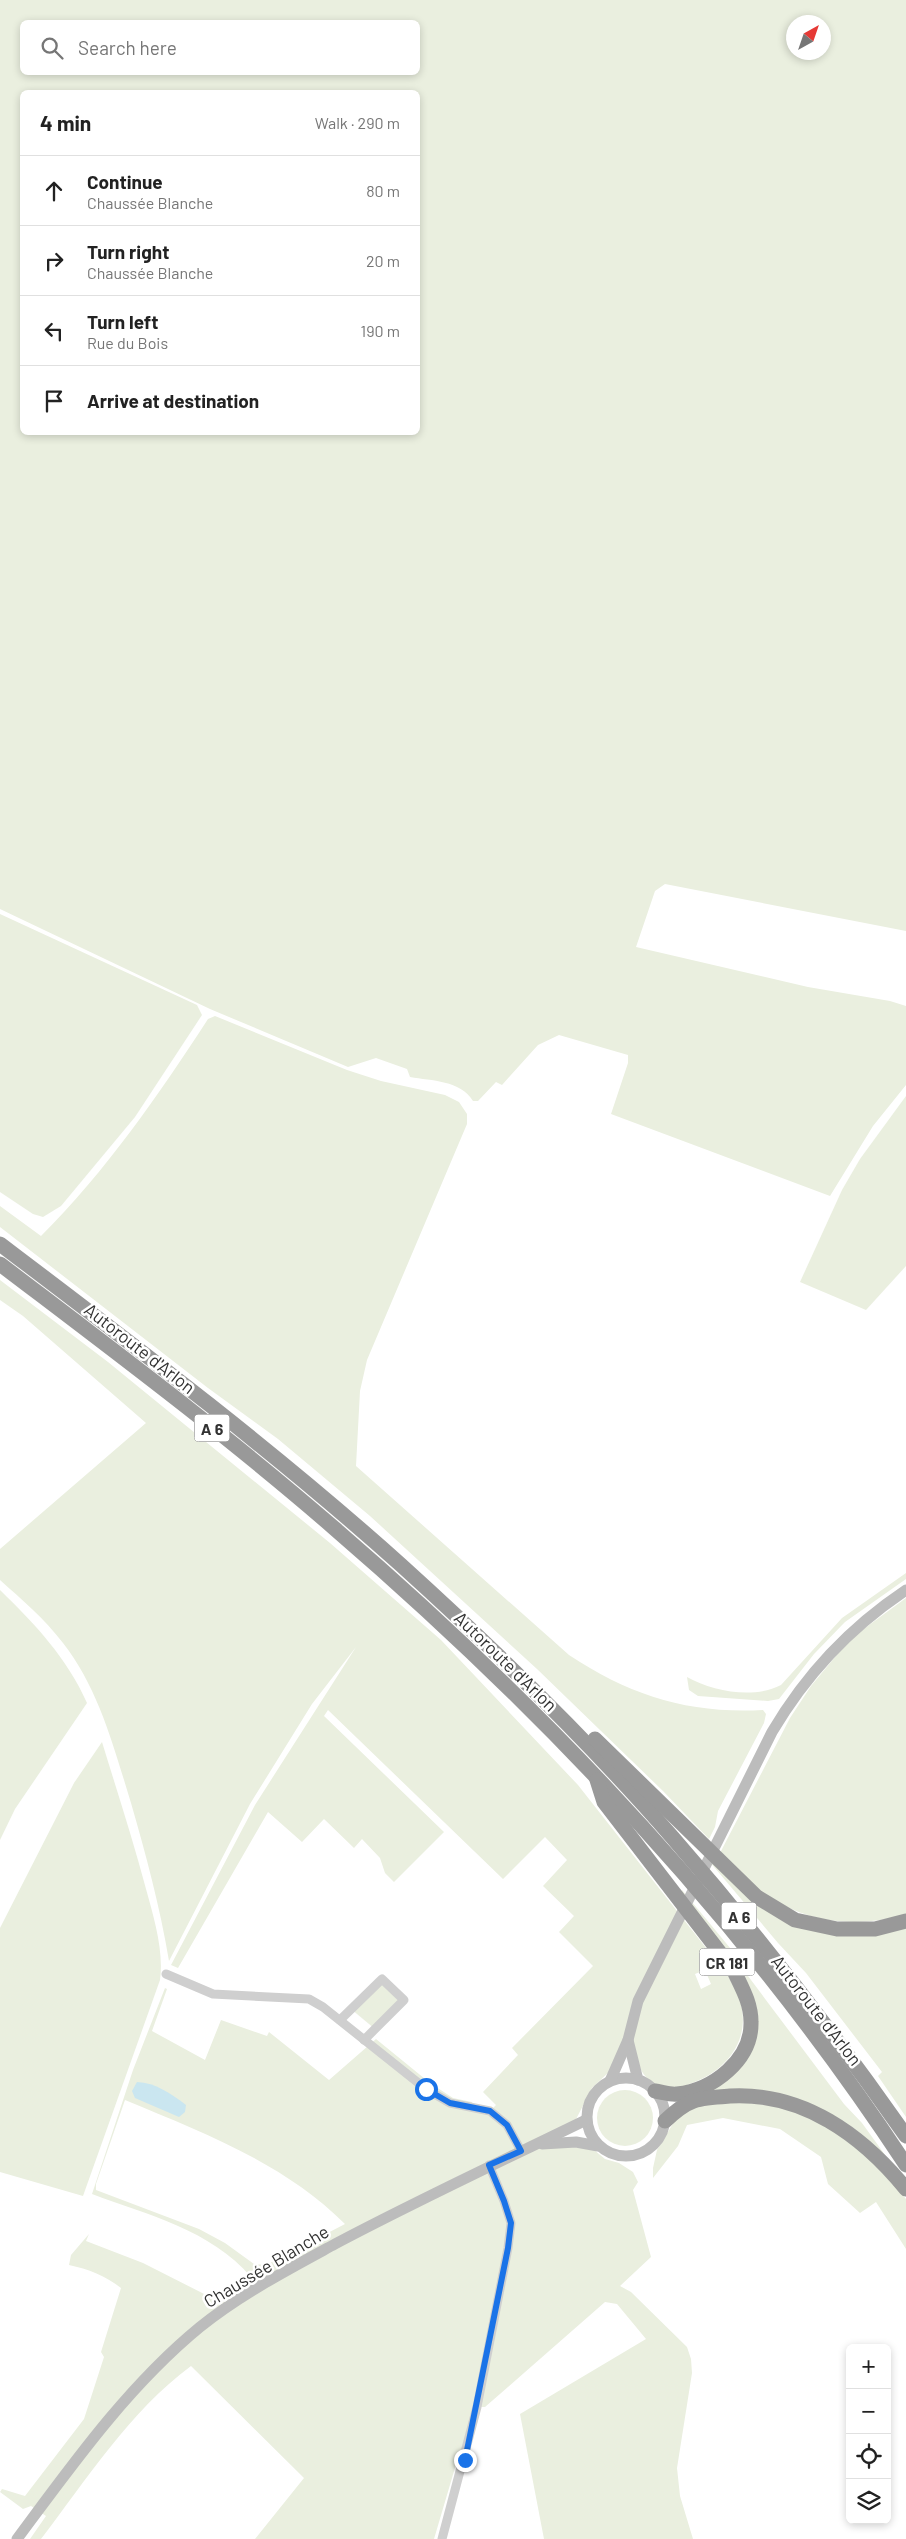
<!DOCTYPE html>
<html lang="en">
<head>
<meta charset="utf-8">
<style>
  body { margin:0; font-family:Barlow,sans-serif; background:#f2f2f2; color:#222 }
  .controls { position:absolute; right:15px; bottom:15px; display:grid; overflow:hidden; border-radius:8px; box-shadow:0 2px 8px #0003 }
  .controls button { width:45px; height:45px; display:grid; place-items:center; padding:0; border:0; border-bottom:1px solid #e0e0e0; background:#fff; color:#222; font:25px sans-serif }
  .compass { position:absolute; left:786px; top:15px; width:45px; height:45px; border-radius:50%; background:#fff; box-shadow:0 2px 8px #0003; rotate:40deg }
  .stop { position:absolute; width:15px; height:15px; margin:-11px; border:4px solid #1a73e8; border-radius:50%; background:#fff }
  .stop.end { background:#1a73e8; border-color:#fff; box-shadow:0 1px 5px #0008 }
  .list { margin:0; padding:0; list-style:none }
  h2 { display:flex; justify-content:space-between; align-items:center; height:65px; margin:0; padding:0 20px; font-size:21px }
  h2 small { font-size:16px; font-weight:400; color:#767676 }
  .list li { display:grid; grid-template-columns:32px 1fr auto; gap:15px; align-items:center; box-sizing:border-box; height:70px; padding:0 20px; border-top:1px solid #e0e0e0 }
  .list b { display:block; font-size:19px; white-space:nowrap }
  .list p { margin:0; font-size:16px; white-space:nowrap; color:#767676 }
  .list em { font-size:16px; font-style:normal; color:#767676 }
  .icon { flex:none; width:28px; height:28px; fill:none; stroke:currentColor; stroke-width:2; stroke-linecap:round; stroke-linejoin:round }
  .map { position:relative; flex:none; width:906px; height:2539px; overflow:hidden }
  .search { position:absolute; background:#fff; box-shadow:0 2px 8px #0003; left:20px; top:20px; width:400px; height:55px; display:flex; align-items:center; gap:12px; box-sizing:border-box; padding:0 18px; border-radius:8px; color:#767676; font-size:19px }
  .panel { position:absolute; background:#fff; box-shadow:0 2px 8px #0003; left:20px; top:90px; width:400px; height:345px; border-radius:8px }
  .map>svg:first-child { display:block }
  .green { fill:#eaefdf; fill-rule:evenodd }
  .water { fill:#cae6f0 }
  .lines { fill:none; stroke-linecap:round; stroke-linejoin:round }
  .street { stroke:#cfcfcf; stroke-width:9 }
  .secondary { stroke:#bcbcbc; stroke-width:11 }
  .highway { stroke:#999; stroke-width:15 }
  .route { stroke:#1a73e8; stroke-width:6 }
  .labels { text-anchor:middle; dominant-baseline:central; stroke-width:5; stroke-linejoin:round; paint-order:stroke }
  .shield { fill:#fff; stroke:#707070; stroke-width:1 }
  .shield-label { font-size:16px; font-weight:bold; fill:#323232 }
  .street-label { font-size:18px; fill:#323232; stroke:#fff }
</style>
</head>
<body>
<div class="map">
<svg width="906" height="2539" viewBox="0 0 906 2539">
  <rect width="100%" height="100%" fill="#fff"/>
  <g class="green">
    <path d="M 0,0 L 906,0 L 906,931 L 665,884 L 655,891 L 636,947 L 808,987 L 890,1001 L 906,1006 L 906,1085 L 873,1126 L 830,1196 L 611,1114 L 628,1063 L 628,1055 L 559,1035 L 538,1045 L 502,1085 L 496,1082 L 478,1101 L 473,1101 C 460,1080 432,1081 410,1077 L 407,1069 L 376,1058 L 348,1067 L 210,1009 L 0,909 ZM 22,22 L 418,22 L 418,72 L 22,72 ZM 794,22 L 824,22 L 824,52 L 794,52 ZM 418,92 L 418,432 L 22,432 L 22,92 Z"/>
    <polygon points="0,914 197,1005 202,1015 135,1117 61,1206 43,1217 33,1214 0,1192"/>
    <path d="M 215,1016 L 347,1070 L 381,1081 L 445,1095 L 459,1102 L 467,1114 L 467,1124 L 367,1360 L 360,1391 L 356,1466 L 569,1655 C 631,1696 689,1714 763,1710 L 766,1714 L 764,1723 L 718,1811 L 715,1827 L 709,1839 L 663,1791 L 537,1669 L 370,1516 L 278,1439 L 208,1388 L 0,1227 L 0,1206 L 41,1236 C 106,1171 158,1096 208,1019 Z"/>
    <polygon points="906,1096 906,1266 866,1310 800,1282 842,1190 860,1159"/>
    <path d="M 0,1280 L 108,1362 L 330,1543 L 441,1640 L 578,1785 L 728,1976 C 733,1985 739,1994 741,2004 C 750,2041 726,2071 692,2083 C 681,2087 671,2092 659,2087 C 641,2079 635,2057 628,2041 L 610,2071 L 592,2088 L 572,2127 L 539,2144 L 593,2149 L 605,2159 L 619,2163 L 633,2172 L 638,2182 L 633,2190 L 651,2257 L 620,2286 L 631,2292 L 687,2347 L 691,2359 L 692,2373 L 677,2468 L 680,2496 L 693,2539 L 544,2539 L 520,2414 L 646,2339 L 617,2304 L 605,2302 L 485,2407 L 477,2407 L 465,2460 L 457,2461 L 434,2539 L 255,2539 L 304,2478 L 191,2366 C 130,2411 87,2479 41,2539 L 30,2539 L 46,2516 L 31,2506 L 23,2509 L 0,2492 L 2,2489 L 25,2496 L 84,2419 L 104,2357 L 101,2352 L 121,2288 C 106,2276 88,2269 69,2265 L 71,2255 L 89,2234 L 86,2241 L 143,2263 L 218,2301 L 251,2277 C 211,2230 148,2215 92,2194 L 133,2070 L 165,1988 L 167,1989 L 152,2031 L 205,2060 L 221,2020 L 267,2036 L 269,2032 L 329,2080 L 376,2039 L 430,2083 L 453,2098 L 472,2102 L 474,2109 L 490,2111 L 496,2105 L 483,2092 L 518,2055 L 512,2048 L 593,1966 L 559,1932 L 574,1916 L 543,1886 L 567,1860 L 545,1837 L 503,1879 L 328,1710 L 324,1716 L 444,1832 L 394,1882 L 385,1873 L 380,1858 L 362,1839 L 354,1848 L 324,1819 L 302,1842 L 268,1812 L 178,1968 L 171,1965 L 255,1805 L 356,1647 L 312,1704 L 250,1804 L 169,1961 C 160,1907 146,1855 131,1803 C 114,1748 99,1689 63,1643 C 44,1618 21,1599 0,1580 L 0,1549 L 146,1423 L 23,1316 L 0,1300 ZM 705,1970 L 711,1984 L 701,1989 L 695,1974 ZM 125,2100 C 202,2132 284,2163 345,2224 L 266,2265 L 254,2264 L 225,2243 L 199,2229 L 96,2190 L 96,2184 Z"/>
    <path d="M 906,1573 L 906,1579 L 845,1622 L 814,1654 L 779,1699 L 768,1701 L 698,1696 L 689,1690 L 687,1677 C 713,1692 755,1699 781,1685 L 842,1618 Z"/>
    <path d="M 0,1590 C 35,1624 67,1658 87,1703 L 15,1809 L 0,1840 Z"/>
    <path d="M 906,1598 L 906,1914 C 860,1928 810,1924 769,1897 C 751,1885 736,1868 720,1853 L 790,1718 L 811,1686 L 850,1639 Z"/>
    <path d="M 102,1742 C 117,1791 133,1840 146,1889 C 154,1918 164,1951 160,1980 L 83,2196 L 0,2172 L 0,1928 L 74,1783 Z"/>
    <polygon points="704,1855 794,1924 906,1927 906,2117 878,2076 882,2072 806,1973 778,1943"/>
    <polygon points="682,1890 745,1966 742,1968 844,2104 862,2123 888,2159 825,2113 697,2094 721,2084 757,2022 680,1893"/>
    <polygon points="382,1979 404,2000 375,2029 351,2009"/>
    <circle cx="625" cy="2118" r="28"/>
    <path d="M 739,2102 C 764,2104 787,2107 810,2117 C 845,2132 883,2169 906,2199 L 906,2249 L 876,2202 L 860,2213 L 828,2184 L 821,2157 L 780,2129 L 723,2118 L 687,2125 L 678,2146 L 653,2178 L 653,2168 L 657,2150 L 680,2112 L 703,2103 Z"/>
  </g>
  <path class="water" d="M 137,2082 C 156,2083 170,2093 186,2105 L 185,2112 L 179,2117 L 135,2098 L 132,2091 Z"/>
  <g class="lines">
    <g class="street">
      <polyline points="166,1974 213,1994 309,1999 323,2007 426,2089 450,2103 490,2111 507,2125 521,2151"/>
      <polyline points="340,2020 382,1979 404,2000 364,2040"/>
      <polyline points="442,2539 477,2407 508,2248 511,2223 504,2201 489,2165"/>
    </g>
    <g class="secondary">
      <polyline points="628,2040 638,2080"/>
      <circle cx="626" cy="2117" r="39"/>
      <path d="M 610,2081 L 628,2040 L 638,2001 L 772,1732 C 806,1674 849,1628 906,1590"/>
      <polyline points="542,2144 576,2142 598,2146"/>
      <path d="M 17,2539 C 72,2465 128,2386 200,2327 C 241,2294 289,2269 335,2244 C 418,2200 502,2161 586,2120"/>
    </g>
    <g class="highway">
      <path d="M 0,1244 C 136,1347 274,1451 401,1565 C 496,1651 589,1741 673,1838 C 756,1933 834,2033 906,2136"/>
      <path d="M 0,1264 C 113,1350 227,1435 334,1528 C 550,1714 749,1926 906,2165"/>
      <polyline points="595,1739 757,1897 795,1920 837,1929 875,1929 906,1921"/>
      <path d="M 597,1780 L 604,1802 L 734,1971 C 742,1988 751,2003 751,2022 C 752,2060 713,2090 677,2094 C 671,2095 662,2092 655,2091"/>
      <path d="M 665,2121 C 689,2098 698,2098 730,2096 C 803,2092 862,2135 906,2189"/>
    </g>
  </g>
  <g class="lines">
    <polyline class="route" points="426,2089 450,2103 490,2111 507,2125 521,2151 489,2165 504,2201 511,2223 508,2248 465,2460"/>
  </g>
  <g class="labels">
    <g class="shield">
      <rect x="194.5" y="1414.5" width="35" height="27" rx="4"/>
      <rect x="721.5" y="1902.5" width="35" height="27" rx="4"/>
      <rect x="699.5" y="1948.5" width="55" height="27" rx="4"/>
    </g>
    <g class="shield-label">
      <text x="212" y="1428">A 6</text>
      <text x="739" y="1916">A 6</text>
      <text x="727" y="1962">CR 181</text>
    </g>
    <g class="street-label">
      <text transform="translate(140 1348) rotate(38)">Autoroute d'Arlon</text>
      <text transform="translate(506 1661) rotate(44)">Autoroute d'Arlon</text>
      <text transform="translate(817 2010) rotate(52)">Autoroute d'Arlon</text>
      <text transform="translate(266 2266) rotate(-31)">Chaussée Blanche</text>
    </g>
  </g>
</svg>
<div class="controls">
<button>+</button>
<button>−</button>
<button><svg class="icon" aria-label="locate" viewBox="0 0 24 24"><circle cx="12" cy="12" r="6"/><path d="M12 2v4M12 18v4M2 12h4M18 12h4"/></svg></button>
<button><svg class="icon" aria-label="layers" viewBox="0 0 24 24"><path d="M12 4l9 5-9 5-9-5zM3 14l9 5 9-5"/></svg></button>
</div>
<svg class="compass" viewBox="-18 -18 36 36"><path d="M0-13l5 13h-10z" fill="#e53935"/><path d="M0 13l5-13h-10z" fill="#767676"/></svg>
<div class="stop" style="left:426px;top:2089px"></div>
<div class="stop end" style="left:465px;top:2460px"></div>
<div class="search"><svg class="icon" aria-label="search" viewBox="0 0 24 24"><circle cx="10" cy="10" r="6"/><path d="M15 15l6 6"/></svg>Search here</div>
<section class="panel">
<h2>4 min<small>Walk · 290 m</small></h2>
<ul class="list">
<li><svg class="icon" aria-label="ahead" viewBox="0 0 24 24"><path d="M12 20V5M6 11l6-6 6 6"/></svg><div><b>Continue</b><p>Chaussée Blanche</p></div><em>80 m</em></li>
<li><svg class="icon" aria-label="right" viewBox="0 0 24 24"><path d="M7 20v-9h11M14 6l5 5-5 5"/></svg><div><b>Turn right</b><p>Chaussée Blanche</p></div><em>20 m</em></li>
<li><svg class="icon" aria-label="left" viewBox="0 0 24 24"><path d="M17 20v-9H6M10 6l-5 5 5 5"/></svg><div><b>Turn left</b><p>Rue du Bois</p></div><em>190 m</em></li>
<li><svg class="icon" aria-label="arrive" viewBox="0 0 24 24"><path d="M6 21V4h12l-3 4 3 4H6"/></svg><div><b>Arrive at destination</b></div></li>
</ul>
</section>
</div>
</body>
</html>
